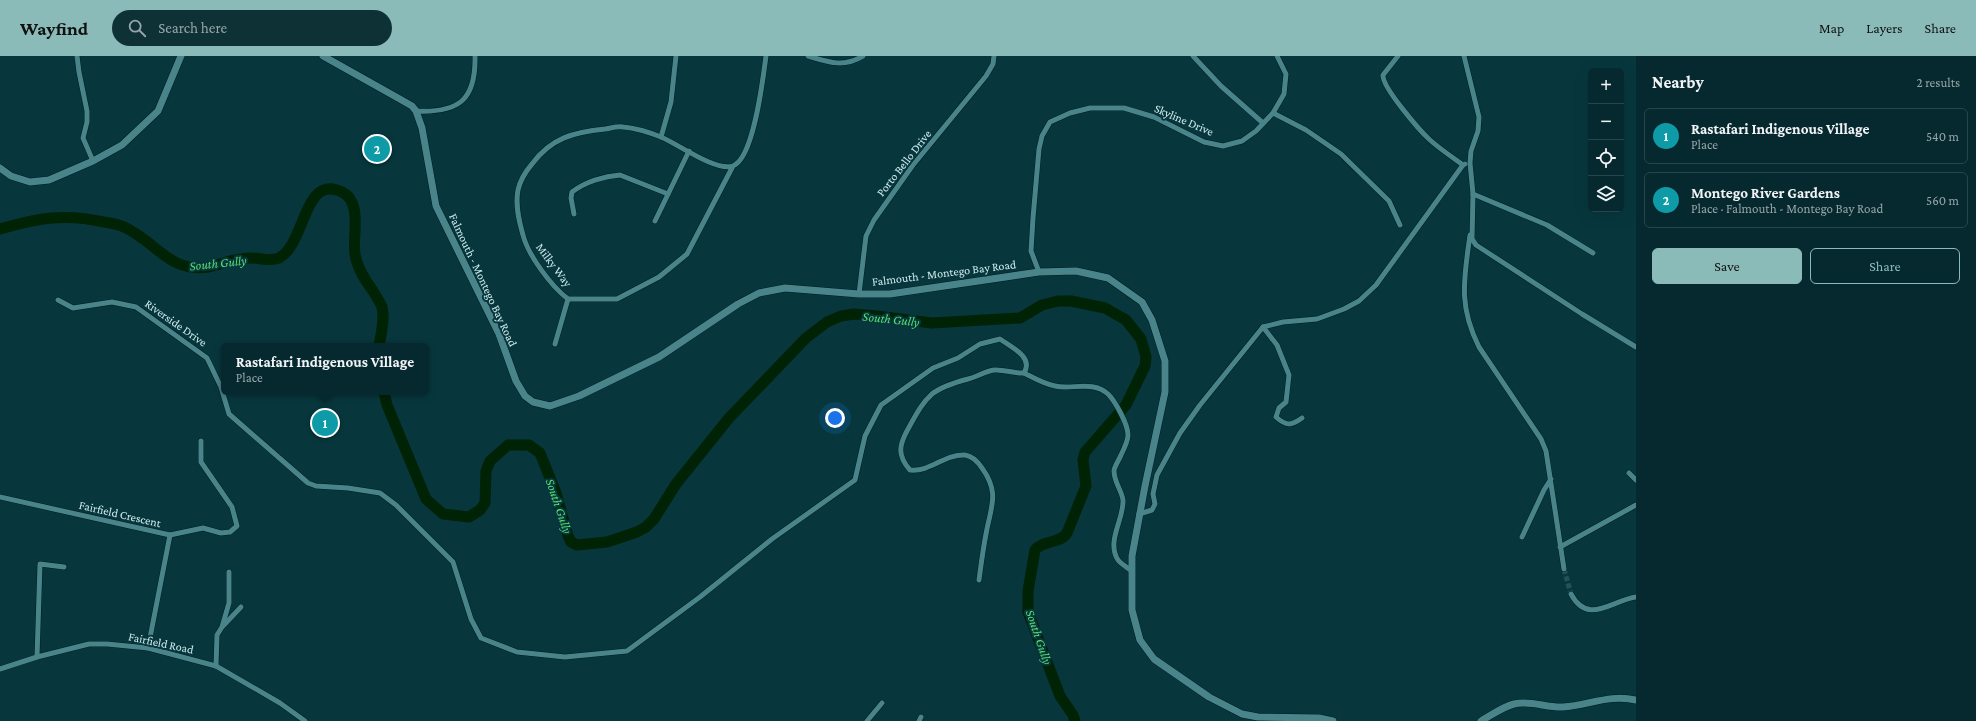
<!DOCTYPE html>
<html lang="en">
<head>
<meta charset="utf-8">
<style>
  body { margin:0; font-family:"Crimson Pro",serif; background:#0e3136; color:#f1f3f6 }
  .controls { position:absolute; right:12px; top:12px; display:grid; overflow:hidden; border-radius:6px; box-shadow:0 4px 16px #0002 }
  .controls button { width:36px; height:36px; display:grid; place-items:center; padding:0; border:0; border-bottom:1px solid #26454a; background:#05292e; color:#f1f3f6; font:20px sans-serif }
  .you { position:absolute; left:835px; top:362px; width:14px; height:14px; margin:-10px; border:3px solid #fff; border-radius:50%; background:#1a73e8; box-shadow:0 0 0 6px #1a73e833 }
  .badge { display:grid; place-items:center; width:26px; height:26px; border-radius:50%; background:#8bbbb9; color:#fff; font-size:13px; font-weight:700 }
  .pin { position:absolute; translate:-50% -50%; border:2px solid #fff; box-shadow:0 1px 4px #0006 }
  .popup { position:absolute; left:221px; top:287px; width:208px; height:52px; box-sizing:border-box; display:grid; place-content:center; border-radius:6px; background:#05292e; filter:drop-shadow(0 1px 3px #0005); font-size:13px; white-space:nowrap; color:#97a6aa }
  .popup b { font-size:15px; color:#f1f3f6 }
  .popup::after { content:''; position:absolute; left:50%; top:100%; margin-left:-8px; border:8px solid transparent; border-top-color:#05292e }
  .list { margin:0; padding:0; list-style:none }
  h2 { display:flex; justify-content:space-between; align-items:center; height:52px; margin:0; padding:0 16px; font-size:17px }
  h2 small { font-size:13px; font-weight:400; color:#97a6aa }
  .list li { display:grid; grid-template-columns:26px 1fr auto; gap:12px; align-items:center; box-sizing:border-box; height:56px; margin:0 8px 8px; padding:0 8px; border:1px solid #26454a; border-radius:6px }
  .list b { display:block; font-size:15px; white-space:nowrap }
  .list p { margin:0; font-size:13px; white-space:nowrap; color:#97a6aa }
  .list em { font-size:13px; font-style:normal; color:#97a6aa }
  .actions { display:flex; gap:8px; padding:12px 16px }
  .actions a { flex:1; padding:9px 0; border:1px solid #8bbbb9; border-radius:6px; text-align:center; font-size:14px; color:#8bbbb9 }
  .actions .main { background:#8bbbb9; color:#111 }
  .icon { flex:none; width:22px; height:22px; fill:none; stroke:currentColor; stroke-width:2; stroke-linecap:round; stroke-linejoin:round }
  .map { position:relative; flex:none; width:1636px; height:665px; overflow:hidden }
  header { display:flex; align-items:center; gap:24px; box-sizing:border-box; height:56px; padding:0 20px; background:#8bbbb9; color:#111 }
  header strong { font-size:19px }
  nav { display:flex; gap:22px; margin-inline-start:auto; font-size:14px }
  .search { width:280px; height:36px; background:#0e3136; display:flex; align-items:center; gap:10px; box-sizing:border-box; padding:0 14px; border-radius:22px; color:#97a6aa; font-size:15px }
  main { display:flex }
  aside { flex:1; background:#05292e }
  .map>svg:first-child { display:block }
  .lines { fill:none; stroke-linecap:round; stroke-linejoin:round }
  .river { stroke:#002205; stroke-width:11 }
  .minor-tunnel { stroke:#255258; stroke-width:5; stroke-dasharray:5 2.5; stroke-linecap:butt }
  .minor-casing { stroke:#001d21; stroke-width:6 }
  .secondary-casing { stroke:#001d21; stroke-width:8 }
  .minor { stroke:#4a848b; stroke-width:5 }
  .secondary { stroke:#4a848b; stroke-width:7 }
  .labels { text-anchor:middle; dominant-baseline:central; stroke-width:4; stroke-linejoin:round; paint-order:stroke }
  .street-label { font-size:12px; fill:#ceebef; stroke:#07373d }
  .water-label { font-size:13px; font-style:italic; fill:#58df6d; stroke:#07373d }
</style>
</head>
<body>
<header>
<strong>Wayfind</strong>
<div class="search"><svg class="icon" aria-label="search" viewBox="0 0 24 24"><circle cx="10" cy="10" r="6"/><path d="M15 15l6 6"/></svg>Search here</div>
<nav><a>Map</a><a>Layers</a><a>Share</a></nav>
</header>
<main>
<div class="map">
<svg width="1636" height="665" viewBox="0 0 1636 665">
  <rect width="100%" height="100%" fill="#07373d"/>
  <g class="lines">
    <g class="river">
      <path d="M 0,173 C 38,162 65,157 104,166 C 110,167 118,168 124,171 C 157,186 169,217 208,211 C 223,208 237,201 252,202 C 262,202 270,206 279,202 C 306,188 303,117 342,136 C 363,146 352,180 355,198 C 357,212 365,224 373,235 C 376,240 380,246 382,251 C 385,263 381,278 379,290"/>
      <path d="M 384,336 L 387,349 L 426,443 L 443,458 L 469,461 L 480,454 L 485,447 L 486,415 L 490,405 L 508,389 L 529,389 L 540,397 L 556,437 L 568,480 L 571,486 L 577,489 L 607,486 L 637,476 L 646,471 L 654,463 L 676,428 L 729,362 L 806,282 L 827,266 L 841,260 L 854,258 L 877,260 L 932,267 L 1020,262 L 1042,249 L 1058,245 L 1071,245 L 1105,252 L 1126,264 L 1141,283 L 1146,301 L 1145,310 L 1126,349 L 1085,396 L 1083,404 L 1086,430 L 1067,477 C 1060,488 1043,484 1035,494 L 1028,535 L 1028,556 L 1060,640 L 1073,659 L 1075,665"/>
    </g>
    <polyline class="minor-tunnel" points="1564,513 1571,538"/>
    <defs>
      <g id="minor">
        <polyline points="77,0 79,16 87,55 87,66 83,82 93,105"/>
        <path d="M 808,0 C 828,6 843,12 863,0"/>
        <polyline points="1193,0 1221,30 1263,67"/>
        <path d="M 1398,0 L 1383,19 C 1382,31 1420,75 1430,84 C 1440,93 1452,101 1463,109 L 1465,108"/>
        <polyline points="1464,0 1479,61 1478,75 1471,95 1470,107 1473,138 1472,183 1476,189 1582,258 1636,291"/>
        <path d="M 416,55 C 459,57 476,44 475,0"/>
        <polyline points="1273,57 1306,74 1341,98 1389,145 1400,169"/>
        <polyline points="661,81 671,46 676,0"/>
        <path d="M 733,110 L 687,198 L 659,221 L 617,243 L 568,243 C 551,230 528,199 523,179 C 519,165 515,149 518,134 C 520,125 526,115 532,108 C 551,82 574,76 605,73 C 611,72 618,70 623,71 C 635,72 651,77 661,81 C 678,88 716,116 733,110 C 754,102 763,22 766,0"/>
        <polyline points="1473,138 1547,169 1593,197"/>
        <path d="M 574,158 L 571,142 L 572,136 C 585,126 604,120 620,119 L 668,138"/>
        <polyline points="655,165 689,95"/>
        <path d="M 1470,179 C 1464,223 1458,249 1479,291 L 1541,383 L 1546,395 L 1564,513"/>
        <polyline points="1039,216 1031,195 1033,162 1039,93 1042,80 1050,66 1070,57 1090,52 1124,52 1154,61 1204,86 1223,90 1242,85 1256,75 1273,57 1284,38 1286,18 1277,0"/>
        <polyline points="859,238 866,180 874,164 913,109 986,20 993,8 994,0"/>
        <path d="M 58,244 L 73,252 L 112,246 L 136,251 L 207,302 L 221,331 L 229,358 L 308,427 L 316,430 L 348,432 L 380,437 L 396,449 L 453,506 L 471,563 L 481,582 L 517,596 L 565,601 L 627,595 L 700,541 L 772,483 L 855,424 L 865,380 L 881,349 L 933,312 L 958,302 L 980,288 L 1000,283 C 1011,291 1034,301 1024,317 C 1015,318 1004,313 994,314 C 985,315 977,321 968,323 C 930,333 927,339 908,373 C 899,389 897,399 910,414 C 931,416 944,398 965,399 C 972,400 978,406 982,412 C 1000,437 991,450 986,478 C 983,493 981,509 979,524"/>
        <path d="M 1263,271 L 1277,289 L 1289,319 L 1286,346 L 1279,352 L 1276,361 C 1286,370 1291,370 1302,362"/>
        <polyline points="555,288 568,243"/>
        <path d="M 1024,317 C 1034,322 1044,328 1055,330 C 1072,334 1093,324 1108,338 C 1115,345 1128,368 1128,379 C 1128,385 1124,393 1121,399 C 1119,404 1114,411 1114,415 C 1114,426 1122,435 1123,444 C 1124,464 1106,485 1118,504 C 1121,508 1128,512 1132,515"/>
        <polyline points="1629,417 1636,424"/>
        <polyline points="0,441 170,479 148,592"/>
        <polyline points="1139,458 1152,454 1155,448 1153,438 1157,419 1180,377 1200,349 1263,271 1283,266 1317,263 1344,253 1359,245 1376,229 1463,109"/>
        <polyline points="170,479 203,472 221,477 230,476 237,470 232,451 201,406 201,385"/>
        <polyline points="1522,481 1544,434 1551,423"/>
        <polyline points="1560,491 1636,449"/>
        <path d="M 1571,538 C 1588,570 1612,544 1636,541"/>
        <polyline points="223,570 241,551"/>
        <polyline points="37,601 40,508 64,511"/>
        <polyline points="216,610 217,579 222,571 229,547 229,516"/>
        <polyline points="0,613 37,601 89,588 107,588 148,592 216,610 280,647 305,665"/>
        <polyline points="867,665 882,647"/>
        <polyline points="919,665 921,661"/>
      </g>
      <g id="secondary">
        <polyline points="323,0 398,42 412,50 416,55 422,72 436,150 499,278 516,325 525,340 533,346 550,350 579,340 659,301 738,248 759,237 785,232 859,238 890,238 1039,216 1076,215 1108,222 1142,246 1152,264 1165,305 1165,336 1145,430 1132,500 1132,554 1140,584 1154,603 1209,641 1242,658 1258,661 1319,662 1333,665"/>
        <polyline points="0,112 11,120 30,126 49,124 93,105 122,89 158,55 181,0"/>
        <path d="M 1481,665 C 1492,659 1502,651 1514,648 C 1530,644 1547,652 1563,651 C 1589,649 1610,638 1636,644"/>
      </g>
    </defs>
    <use href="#minor" class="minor-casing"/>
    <use href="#secondary" class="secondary-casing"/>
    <use href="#minor" class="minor"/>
    <use href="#secondary" class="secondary"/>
  </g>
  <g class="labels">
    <g class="street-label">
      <text transform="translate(1184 64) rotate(23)">Skyline Drive</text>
      <text transform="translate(904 107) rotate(-52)">Porto Bello Drive</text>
      <text transform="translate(554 209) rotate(53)">Milky Way</text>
      <text transform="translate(944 217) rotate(-7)">Falmouth - Montego Bay Road</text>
      <text transform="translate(483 224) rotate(65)">Falmouth - Montego Bay Road</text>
      <text transform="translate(176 267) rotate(35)">Riverside Drive</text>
      <text transform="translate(120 458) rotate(13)">Fairfield Crescent</text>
      <text transform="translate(161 587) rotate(12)">Fairfield Road</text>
    </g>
    <g class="water-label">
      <text transform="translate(218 207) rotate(-6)">South Gully</text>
      <text transform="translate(891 263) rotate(6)">South Gully</text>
      <text transform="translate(559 450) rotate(71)">South Gully</text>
      <text transform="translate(1039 581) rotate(71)">South Gully</text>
    </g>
  </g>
</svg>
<div class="controls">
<button>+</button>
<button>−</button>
<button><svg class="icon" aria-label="locate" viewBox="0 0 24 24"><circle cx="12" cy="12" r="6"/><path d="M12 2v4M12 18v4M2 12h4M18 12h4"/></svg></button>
<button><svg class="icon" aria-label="layers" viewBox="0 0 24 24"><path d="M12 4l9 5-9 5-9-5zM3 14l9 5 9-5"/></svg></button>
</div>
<div class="you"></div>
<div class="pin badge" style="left:325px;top:367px;background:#0f9aa8">1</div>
<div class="popup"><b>Rastafari Indigenous Village</b>Place</div>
<div class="pin badge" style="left:377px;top:93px;background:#0f9aa8">2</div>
</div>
<aside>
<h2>Nearby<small>2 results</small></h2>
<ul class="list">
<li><span class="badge" style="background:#0f9aa8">1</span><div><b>Rastafari Indigenous Village</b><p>Place</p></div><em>540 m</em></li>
<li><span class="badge" style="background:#0f9aa8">2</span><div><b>Montego River Gardens</b><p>Place · Falmouth - Montego Bay Road</p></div><em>560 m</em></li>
</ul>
<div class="actions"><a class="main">Save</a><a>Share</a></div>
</aside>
</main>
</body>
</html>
